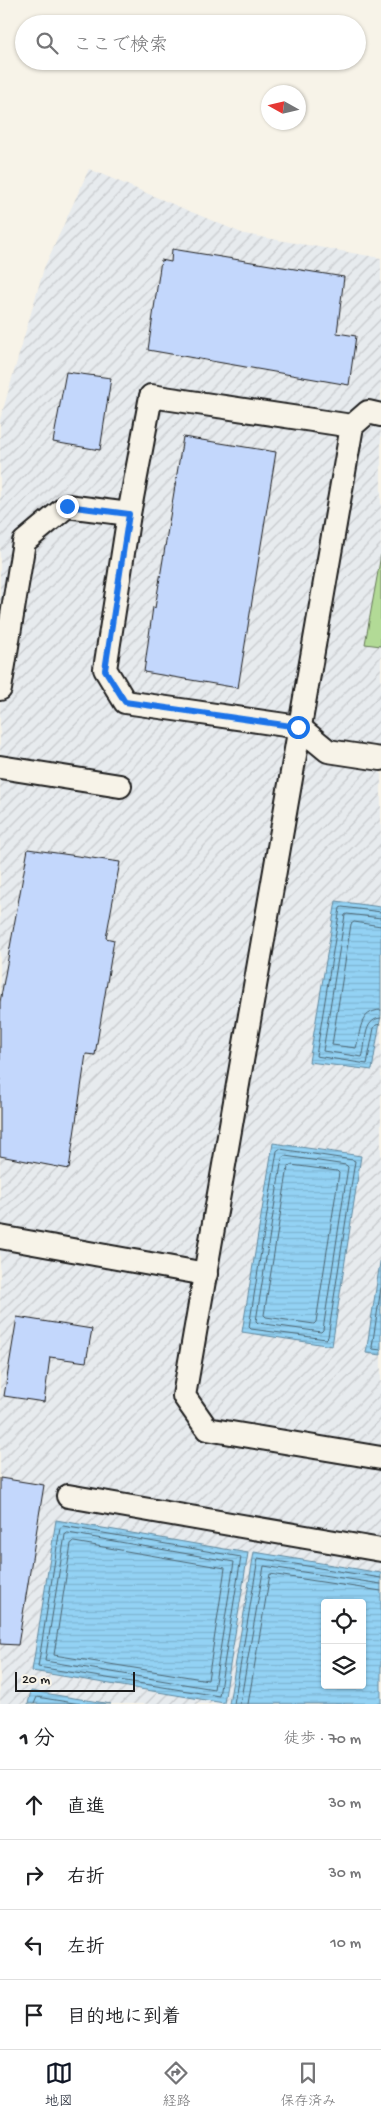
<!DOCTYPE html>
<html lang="ja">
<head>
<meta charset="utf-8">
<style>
  body { margin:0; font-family:"Gochi Hand","Klee One",sans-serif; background:#f2f2f2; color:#202124 }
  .controls { position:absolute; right:15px; bottom:15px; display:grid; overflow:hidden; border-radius:5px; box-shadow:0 1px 4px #0004 }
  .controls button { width:45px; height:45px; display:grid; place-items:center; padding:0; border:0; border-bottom:1px solid #e0e0e0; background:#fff; color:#202124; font:25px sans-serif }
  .compass { position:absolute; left:261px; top:85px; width:45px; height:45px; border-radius:50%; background:#fff; box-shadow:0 1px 4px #0004; rotate:278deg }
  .scale { position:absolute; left:15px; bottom:12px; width:120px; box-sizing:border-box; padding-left:5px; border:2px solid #1c1c1c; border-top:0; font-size:14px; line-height:18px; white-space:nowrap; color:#1c1c1c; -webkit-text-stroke:4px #f7f3e8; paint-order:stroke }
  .stop { position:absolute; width:15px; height:15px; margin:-11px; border:4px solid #1a73e8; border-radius:50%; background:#fff }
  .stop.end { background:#1a73e8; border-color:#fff; box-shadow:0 1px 5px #0008 }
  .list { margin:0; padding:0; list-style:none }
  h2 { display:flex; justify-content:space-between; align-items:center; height:65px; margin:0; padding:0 20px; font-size:21px }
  h2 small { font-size:16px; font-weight:400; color:#757577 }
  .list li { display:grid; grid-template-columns:32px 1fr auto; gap:15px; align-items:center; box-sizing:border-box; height:70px; padding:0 20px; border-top:1px solid #e0e0e0 }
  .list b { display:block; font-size:19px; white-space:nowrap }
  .list em { font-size:16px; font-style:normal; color:#757577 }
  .icon { flex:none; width:28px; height:28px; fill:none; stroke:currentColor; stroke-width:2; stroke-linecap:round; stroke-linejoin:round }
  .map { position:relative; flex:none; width:381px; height:1704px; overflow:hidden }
  .search { position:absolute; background:#fff; box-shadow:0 1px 4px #0004; left:15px; right:15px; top:15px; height:55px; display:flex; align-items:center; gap:12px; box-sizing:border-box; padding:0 18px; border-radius:28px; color:#757577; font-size:19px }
  .sheet { height:345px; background:#fff }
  nav { display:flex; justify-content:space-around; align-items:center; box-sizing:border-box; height:70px; border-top:1px solid #e0e0e0; background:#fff; font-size:14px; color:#757577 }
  nav a { display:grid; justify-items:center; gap:2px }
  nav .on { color:#111827 }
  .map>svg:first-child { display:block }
  .industrial { fill:url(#industrial-furrows); fill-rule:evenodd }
  .park { fill:#b2da96; stroke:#677b59 }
  .water { fill:url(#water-rules); stroke:#63899e; fill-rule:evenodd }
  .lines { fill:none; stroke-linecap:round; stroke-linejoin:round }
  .shore { stroke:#4c6572; stroke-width:1 }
  .building { fill:#c3d7fc; stroke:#1c1c1c }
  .service-casing { stroke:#1c1c1c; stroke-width:26 }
  .service { stroke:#f7f3e8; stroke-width:22 }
  .route { stroke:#1a73e8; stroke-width:6 }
</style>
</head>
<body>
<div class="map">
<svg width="381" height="1704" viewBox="0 0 381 1704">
  <defs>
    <pattern id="industrial-furrows" width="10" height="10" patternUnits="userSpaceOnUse" patternTransform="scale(1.25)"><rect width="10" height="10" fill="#e7ebee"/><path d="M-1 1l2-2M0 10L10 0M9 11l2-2" fill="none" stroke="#c6c9cc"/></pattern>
    <pattern id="water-rules" width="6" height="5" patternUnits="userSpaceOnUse" patternTransform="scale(1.25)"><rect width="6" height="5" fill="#93d2f4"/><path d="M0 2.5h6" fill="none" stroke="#7eb4d1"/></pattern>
  </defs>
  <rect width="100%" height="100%" fill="#f7f3e8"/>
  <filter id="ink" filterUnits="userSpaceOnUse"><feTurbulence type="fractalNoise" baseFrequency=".02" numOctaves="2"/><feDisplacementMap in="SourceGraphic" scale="10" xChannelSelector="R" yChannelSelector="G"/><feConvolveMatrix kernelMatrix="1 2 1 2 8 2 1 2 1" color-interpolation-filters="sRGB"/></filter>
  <g filter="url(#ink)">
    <path class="industrial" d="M 89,169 L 244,234 L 381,258 L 381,1704 L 0,1704 L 0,420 L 44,268 ZM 325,1603 L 362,1603 L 362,1685 L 325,1685 Z"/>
    <polygon class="park" points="381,555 381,646 365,644"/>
    <g class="water">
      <polygon points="336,901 381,907 381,1015 372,1070 309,1062"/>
      <polygon points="273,1143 361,1156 332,1346 242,1332"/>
      <polygon points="381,1256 381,1355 366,1353"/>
      <polygon points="56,1520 248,1553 224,1703 32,1671"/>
      <path d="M 254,1552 L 381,1573 L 381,1704 L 229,1704 ZM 325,1603 L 362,1603 L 362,1685 L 325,1685 Z"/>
      <polygon points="31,1691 111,1704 28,1704"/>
    </g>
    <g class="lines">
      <g class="shore">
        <polyline points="381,912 342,907 340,908 316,1056 367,1064 374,1028 376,1025 381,1024"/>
        <path d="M 381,918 L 347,914 L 345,915 L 323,1051 L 362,1057 C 367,1044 362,1019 381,1018"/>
        <path d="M 381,926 L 354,922 L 351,924 L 332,1045 L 356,1048 C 361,1032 358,1011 381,1010"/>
        <polygon points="280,1149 353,1160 355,1161 328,1337 326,1339 251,1329 249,1327 277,1151"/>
        <polygon points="285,1156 346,1165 348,1167 323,1330 321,1332 258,1323 256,1321 282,1158"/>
        <polygon points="291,1165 337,1171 339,1173 316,1322 314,1324 266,1317 264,1315 288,1167"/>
        <polyline points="381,1288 372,1347 373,1349 381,1350"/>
        <polygon points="63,1526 241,1557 219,1696 38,1667 60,1528"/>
        <polygon points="68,1533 234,1562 214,1689 45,1661 65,1535"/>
        <polygon points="74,1542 225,1568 208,1680 54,1655 71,1544"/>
        <polyline points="34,1704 37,1697 80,1704"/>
        <polyline points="234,1704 258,1558 381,1578"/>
        <polyline points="240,1704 264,1566 381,1584"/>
        <polyline points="248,1704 270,1574 381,1591"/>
      </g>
    </g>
    <g class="building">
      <polygon points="172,249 344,277 337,333 356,336 349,385 148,350 161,260 171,262"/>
      <polygon points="66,372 111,378 100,450 53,442"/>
      <polygon points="183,437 276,452 238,688 144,672 153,607 155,608"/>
      <polygon points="28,849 120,862 106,938 114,940 95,1055 86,1054 69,1169 0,1156 0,1002"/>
      <polygon points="17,1317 92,1329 86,1362 50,1357 44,1402 4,1396"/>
      <polygon points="0,1478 44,1485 18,1645 0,1644"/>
    </g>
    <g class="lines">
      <defs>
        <g id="service">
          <polyline points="381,415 368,412 352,426 184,1396 207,1429 381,1458"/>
          <polyline points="352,426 151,396 129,514 105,669 125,702 299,727 328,751 381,759"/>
          <polyline points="0,689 24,542 67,506 129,514"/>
          <polyline points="0,767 120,786"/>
          <polyline points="0,1237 206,1274"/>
          <polyline points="68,1496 381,1550"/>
        </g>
      </defs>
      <use href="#service" class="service-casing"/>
      <use href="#service" class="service"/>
    </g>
  </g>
  <g class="lines" filter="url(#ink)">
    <polyline class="route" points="67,506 129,514 105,670 125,702 298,727"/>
  </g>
</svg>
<div class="controls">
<button><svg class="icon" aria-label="locate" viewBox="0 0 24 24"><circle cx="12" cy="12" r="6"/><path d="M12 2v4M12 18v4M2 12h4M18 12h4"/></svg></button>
<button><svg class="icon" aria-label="layers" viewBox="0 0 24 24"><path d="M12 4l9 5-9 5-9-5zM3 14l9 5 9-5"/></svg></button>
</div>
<svg class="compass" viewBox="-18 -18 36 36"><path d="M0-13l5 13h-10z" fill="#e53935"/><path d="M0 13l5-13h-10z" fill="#757577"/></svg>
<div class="scale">20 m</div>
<div class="stop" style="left:298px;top:727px"></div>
<div class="stop end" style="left:67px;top:506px"></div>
<div class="search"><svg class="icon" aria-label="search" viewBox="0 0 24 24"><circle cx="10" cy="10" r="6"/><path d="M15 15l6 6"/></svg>ここで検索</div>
</div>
<section class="sheet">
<h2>1 分<small>徒歩 · 70 m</small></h2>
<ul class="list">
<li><svg class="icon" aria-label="ahead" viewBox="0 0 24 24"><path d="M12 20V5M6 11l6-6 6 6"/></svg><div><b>直進</b></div><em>30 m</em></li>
<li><svg class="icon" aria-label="right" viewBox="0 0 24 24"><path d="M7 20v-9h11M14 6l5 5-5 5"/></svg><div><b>右折</b></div><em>30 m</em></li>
<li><svg class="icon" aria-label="left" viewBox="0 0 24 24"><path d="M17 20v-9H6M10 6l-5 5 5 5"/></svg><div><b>左折</b></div><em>10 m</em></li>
<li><svg class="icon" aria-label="arrive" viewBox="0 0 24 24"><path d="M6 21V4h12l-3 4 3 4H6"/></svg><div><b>目的地に到着</b></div></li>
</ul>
</section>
<nav>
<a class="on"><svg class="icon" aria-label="map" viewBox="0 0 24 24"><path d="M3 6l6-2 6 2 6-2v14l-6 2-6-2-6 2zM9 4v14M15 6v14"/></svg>地図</a>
<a><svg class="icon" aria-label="directions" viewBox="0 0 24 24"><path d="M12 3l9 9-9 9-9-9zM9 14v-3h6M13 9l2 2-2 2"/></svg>経路</a>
<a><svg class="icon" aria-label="saved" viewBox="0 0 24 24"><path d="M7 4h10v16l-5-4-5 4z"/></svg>保存済み</a>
</nav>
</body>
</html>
